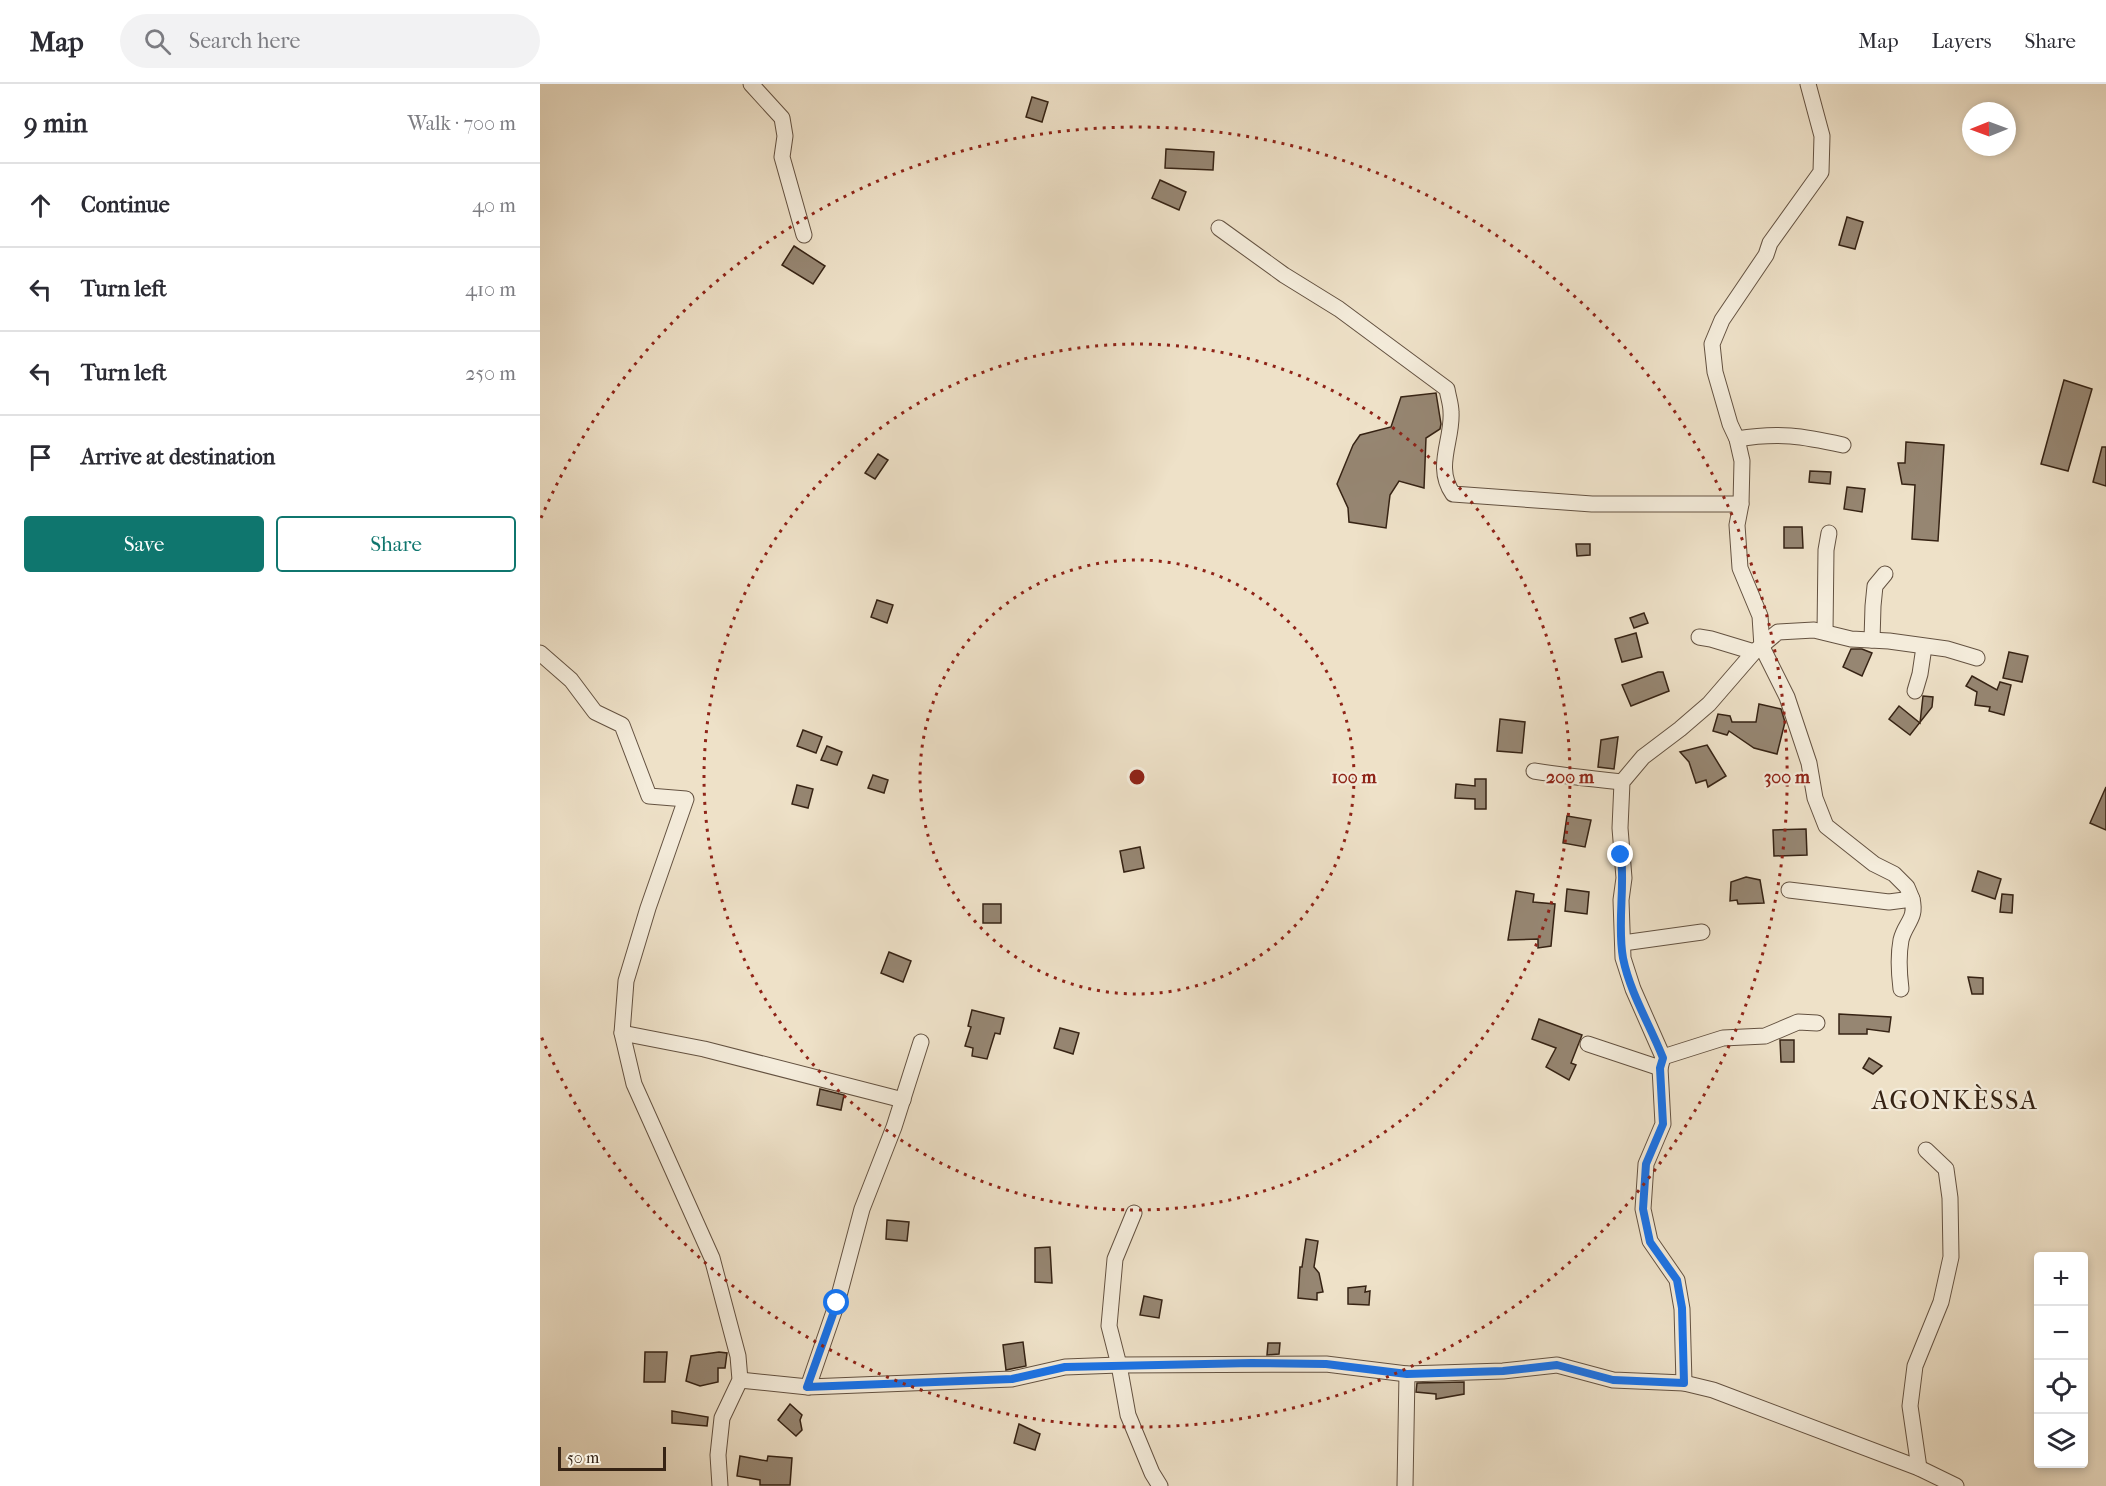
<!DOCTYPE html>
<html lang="en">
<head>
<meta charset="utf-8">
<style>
  body { margin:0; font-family:"IM FELL French Canon",serif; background:#f2f2f3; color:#2b2b33 }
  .controls { position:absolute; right:18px; bottom:18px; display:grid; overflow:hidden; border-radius:6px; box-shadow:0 3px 9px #0003 }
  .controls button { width:54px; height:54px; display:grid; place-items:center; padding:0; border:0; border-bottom:2px solid #e1e1e2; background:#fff; color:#2b2b33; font:30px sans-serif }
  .compass { position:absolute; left:1422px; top:18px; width:54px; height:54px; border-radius:50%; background:#fff; box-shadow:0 3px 9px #0003; rotate:269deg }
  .scale { position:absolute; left:18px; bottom:15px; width:108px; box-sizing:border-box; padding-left:6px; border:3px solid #362314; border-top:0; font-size:16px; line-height:21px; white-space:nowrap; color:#362314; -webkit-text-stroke:4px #f4ecdb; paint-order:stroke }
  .stop { position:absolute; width:18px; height:18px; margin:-14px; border:4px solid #1a73e8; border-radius:50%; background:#fff }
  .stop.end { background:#1a73e8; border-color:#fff; box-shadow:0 2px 6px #0008 }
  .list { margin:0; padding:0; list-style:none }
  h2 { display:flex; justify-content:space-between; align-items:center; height:78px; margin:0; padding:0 24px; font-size:26px }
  h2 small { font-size:20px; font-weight:400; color:#7c7c81 }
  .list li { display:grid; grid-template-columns:39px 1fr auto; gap:18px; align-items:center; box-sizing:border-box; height:84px; padding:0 24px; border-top:2px solid #e1e1e2 }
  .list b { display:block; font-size:22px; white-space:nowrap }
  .list em { font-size:20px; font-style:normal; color:#7c7c81 }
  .actions { display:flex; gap:12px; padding:18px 24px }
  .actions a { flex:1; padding:14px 0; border:2px solid #0f766e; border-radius:6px; text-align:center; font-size:21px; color:#0f766e }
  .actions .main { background:#0f766e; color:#fff }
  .icon { flex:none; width:33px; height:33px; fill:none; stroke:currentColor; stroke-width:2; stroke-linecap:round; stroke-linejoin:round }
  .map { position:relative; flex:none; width:1566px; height:1402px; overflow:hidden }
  header { display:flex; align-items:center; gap:36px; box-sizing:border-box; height:84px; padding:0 30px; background:#fff; border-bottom:2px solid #e1e1e2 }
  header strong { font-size:28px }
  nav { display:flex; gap:33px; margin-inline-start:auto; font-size:21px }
  .search { width:420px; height:54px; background:#f2f2f3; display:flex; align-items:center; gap:15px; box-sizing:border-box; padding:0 21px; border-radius:33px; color:#7c7c81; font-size:22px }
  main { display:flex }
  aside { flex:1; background:#fff }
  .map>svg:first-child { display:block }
  .building { fill:#968672; stroke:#362314; stroke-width:1.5 }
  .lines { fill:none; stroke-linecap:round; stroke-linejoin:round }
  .minor-casing { stroke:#645241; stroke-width:17 }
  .minor { stroke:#f4ecdb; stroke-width:15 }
  .route { stroke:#1a73e8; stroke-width:8 }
  .ring { fill:none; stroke:#8f2418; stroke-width:3; stroke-dasharray:3 6 }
  .labels { text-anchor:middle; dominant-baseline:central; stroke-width:4.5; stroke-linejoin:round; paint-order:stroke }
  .quarter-label { font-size:26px; letter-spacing:1.5px; fill:#362314; stroke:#f4ecdb }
  .centre { fill:#8f2418; stroke:#f4ecdb; stroke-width:3 }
  .ring-label { font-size:18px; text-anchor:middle; font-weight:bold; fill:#8f2418; stroke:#f4ecdb; stroke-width:4.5; stroke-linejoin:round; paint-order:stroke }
</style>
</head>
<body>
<header>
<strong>Map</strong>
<div class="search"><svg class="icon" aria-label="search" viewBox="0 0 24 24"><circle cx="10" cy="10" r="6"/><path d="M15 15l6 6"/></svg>Search here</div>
<nav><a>Map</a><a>Layers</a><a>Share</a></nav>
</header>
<main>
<aside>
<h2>9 min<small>Walk · 700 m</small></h2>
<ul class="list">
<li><svg class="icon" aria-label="ahead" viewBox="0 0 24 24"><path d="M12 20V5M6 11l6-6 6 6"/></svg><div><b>Continue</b></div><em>40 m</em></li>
<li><svg class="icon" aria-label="left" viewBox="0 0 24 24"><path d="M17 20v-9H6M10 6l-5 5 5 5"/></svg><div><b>Turn left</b></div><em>410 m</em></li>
<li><svg class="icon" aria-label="left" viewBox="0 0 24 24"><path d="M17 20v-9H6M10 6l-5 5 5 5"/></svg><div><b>Turn left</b></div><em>250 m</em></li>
<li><svg class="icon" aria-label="arrive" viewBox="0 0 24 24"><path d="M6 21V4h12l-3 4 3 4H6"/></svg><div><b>Arrive at destination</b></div></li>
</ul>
<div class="actions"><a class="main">Save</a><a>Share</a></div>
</aside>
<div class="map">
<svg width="1566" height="1402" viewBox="0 0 1566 1402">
  <rect width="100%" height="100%" fill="#eee1c8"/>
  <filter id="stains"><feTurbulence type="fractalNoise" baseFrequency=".00333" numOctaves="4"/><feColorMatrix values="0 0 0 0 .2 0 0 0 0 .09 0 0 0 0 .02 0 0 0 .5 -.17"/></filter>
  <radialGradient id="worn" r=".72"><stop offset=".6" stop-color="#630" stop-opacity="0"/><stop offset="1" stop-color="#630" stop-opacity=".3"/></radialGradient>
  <g class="building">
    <polygon points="492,13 508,18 502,38 486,33"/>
    <polygon points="626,65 674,68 673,86 625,84"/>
    <polygon points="620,96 646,108 639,126 612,114"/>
    <polygon points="1307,133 1323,138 1315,165 1299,161"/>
    <polygon points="254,162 285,182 273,200 242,181"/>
    <polygon points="1524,296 1552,305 1528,387 1501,380"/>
    <polygon points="896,309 901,340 900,345 886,354 884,404 859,397 850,411 846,444 809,438 808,424 797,400 813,361 820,351 851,343 861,313"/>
    <polygon points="1366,358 1404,361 1398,457 1372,455 1375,401 1362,400 1358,379 1365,379"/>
    <polygon points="1562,363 1566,363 1566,402 1553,398"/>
    <polygon points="338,370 348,376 335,395 325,389"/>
    <polygon points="1270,387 1291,388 1290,400 1269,398"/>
    <polygon points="1307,403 1325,405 1322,428 1304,425"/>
    <polygon points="1244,443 1262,443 1263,464 1244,464"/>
    <polygon points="1036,460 1050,460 1050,471 1037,472"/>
    <polygon points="337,516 353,521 347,539 331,533"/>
    <polygon points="1104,529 1108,539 1094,544 1090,534"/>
    <polygon points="1096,549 1102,573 1082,578 1075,555"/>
    <polygon points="1311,565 1322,565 1332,569 1322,592 1303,583"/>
    <polygon points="1469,568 1488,572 1482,598 1463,594"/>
    <polygon points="1118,588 1123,588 1129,607 1091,622 1082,601"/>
    <polygon points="1432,592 1457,606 1460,598 1471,601 1464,631 1449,627 1450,623 1435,621 1437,608 1426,602"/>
    <polygon points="1383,612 1393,613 1392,623 1370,651 1349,635 1359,622 1380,639"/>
    <polygon points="1219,620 1241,625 1245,638 1237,670 1214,664 1189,647 1187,651 1173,647 1178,630 1190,632 1192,638 1216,638"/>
    <polygon points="960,635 985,638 982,669 957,667"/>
    <polygon points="263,646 282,653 276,669 257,662"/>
    <polygon points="1078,653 1074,685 1058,683 1061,656"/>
    <polygon points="1167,661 1186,692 1168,703 1166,696 1156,699 1149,678 1140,668"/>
    <polygon points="287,662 302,668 297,681 281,676"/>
    <polygon points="333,691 348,696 344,709 328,704"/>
    <polygon points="935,695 946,695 946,725 935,725 935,715 915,714 916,700 935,702"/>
    <polygon points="257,701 273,705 268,724 252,720"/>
    <polygon points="1566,703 1566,746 1550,739"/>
    <polygon points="1027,732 1051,736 1045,763 1023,759"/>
    <polygon points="1266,745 1267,771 1234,772 1233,746"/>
    <polygon points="600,763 604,784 584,788 580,767"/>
    <polygon points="1438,787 1461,795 1455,815 1432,807"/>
    <polygon points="1206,793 1220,796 1224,819 1198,820 1197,816 1190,817 1191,798"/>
    <polygon points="1027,805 1049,808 1047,830 1025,827"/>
    <polygon points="976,807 994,810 993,818 1015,820 1011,862 998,864 998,855 968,856"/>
    <polygon points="1462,810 1473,811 1472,829 1460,828"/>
    <rect x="443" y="820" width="18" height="19"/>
    <polygon points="349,868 371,877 363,898 341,889"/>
    <polygon points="1428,893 1443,894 1443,910 1432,910"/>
    <polygon points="432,926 464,934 460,950 455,949 447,975 432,972 433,964 425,962 431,943 428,942"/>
    <polygon points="1299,930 1351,933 1349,948 1327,945 1327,950 1299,950"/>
    <polygon points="999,935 1042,951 1031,979 1036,981 1029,996 1006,983 1016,964 992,955"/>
    <polygon points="520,944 539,949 533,970 514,964"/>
    <polygon points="1240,956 1254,956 1254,978 1241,978"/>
    <polygon points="1329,974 1342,982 1333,990 1323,984"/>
    <polygon points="280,1005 304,1011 301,1026 277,1021"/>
    <polygon points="347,1136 369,1138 367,1157 346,1155"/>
    <polygon points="766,1155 778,1157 774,1183 779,1189 783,1208 777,1209 777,1216 758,1214 760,1183 762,1183"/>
    <polygon points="510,1163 512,1199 495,1198 495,1164"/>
    <polygon points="826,1202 825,1208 830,1207 829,1221 808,1220 808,1204"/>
    <polygon points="604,1212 622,1216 619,1234 600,1231"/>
    <polygon points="483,1258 486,1282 466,1286 463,1261"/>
    <polygon points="728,1259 740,1259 739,1270 727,1271"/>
    <polygon points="105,1268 127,1268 125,1298 104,1298"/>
    <polygon points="179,1268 187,1269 185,1284 178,1284 178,1298 160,1302 146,1297 151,1272"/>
    <polygon points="924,1298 924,1310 896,1315 896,1310 876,1308 877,1299"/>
    <polygon points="250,1320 262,1331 260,1336 262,1346 256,1352 238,1336"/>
    <polygon points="132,1327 168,1333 167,1342 132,1339"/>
    <polygon points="479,1340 500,1350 495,1366 474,1359"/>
    <polygon points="200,1372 227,1377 228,1372 252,1374 250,1401 220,1401 220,1396 197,1392"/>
  </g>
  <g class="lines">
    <defs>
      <g id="minor">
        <polyline points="211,0 242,34 245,52 242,73 264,151"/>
        <polyline points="1268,0 1282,52 1281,88 1230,159 1226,171 1182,236 1172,260 1175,288 1190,340 1197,355 1202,377 1201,420 1197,441 1200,484 1220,532 1222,563 1247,613 1269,679 1275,714 1286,742 1334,780 1354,790 1367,803 1372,815"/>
        <path d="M 679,144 L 744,191 L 799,225 L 907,305 C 908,312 911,320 911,328 C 913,356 894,383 913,410 L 1052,420 L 1201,420"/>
        <path d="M 1197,355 C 1239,348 1262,352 1303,361"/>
        <polyline points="1285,548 1286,466 1289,449"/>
        <polyline points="1159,553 1171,555 1214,568"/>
        <polyline points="1332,556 1333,522 1335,502 1345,490"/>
        <polyline points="0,569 31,596 55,628 82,641 109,712 146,715 108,824 86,897 82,949 94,1000 172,1174 198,1272 200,1296 182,1334 178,1371 180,1402"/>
        <polyline points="1375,607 1380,590 1384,563"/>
        <path d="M 994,687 C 1024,692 1053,695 1082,698"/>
        <path d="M 1249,806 L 1349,818 L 1372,815 C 1377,835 1365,839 1361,856 C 1358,872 1359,889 1361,905"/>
        <polyline points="1083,859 1162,848"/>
        <polyline points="82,949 164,965 363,1016"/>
        <polyline points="1048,960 1120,984 1123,973 1093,905 1083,874 1081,816 1084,794 1080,744 1082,698 1103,673 1140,645 1169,620 1214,568 1238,548 1274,546 1311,555 1349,557 1407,565 1437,574"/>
        <polyline points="1123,973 1183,954 1225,952 1258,938 1277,939"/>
        <polyline points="1120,984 1123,1040 1106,1080 1103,1125 1110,1157 1137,1196 1142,1225 1144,1299"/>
        <polyline points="594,1129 575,1175 569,1242 579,1281 588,1331 612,1389 620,1402"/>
        <polyline points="200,1296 268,1303 472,1295 525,1283 579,1281 786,1280 867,1290 963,1287 1017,1281 1073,1296 1144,1299 1173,1306 1379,1384 1416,1402"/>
        <polyline points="268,1303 297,1219 322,1125 354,1043 381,958"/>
        <polyline points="1379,1384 1370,1322 1375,1282 1401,1218 1411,1173 1410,1114 1406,1085 1386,1066"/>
        <polyline points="865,1402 867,1290"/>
      </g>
    </defs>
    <use href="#minor" class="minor-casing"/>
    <use href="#minor" class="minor"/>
  </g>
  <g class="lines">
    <path class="route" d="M 297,1219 L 267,1303 L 472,1295 L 525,1283 L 712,1279 L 786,1280 L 867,1290 L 963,1287 L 1017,1281 L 1073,1296 L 1144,1299 L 1142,1224 L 1137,1196 L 1110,1158 L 1103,1125 L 1106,1080 L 1123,1040 L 1120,984 L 1123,974 C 1110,941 1090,909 1083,874 C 1077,841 1085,805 1081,771"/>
  </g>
  <g class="ring">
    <circle cx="597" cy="693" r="217"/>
    <circle cx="597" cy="693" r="433"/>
    <path d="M1 434A650 650 0 1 1 1 952"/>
  </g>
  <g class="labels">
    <g class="quarter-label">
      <text x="1415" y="1016">AGONKÈSSA</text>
    </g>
  </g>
  <circle cx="597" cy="693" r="9" class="centre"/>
  <g class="ring-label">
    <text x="814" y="699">100 m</text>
    <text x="1030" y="699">200 m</text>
    <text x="1247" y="699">300 m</text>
  </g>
  <rect width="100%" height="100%" filter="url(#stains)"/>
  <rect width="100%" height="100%" fill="url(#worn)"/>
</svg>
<div class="controls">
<button>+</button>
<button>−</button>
<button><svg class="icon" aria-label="locate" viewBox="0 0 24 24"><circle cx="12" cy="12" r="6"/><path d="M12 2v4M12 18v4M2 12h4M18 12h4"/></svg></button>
<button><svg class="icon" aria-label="layers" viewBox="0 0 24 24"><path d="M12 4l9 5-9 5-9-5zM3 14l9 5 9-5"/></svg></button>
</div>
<svg class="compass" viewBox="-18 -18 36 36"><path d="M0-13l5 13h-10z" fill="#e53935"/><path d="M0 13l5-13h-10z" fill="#7c7c81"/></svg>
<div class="scale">50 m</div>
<div class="stop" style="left:297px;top:1219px"></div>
<div class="stop end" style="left:1081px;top:771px"></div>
</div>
</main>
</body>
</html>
